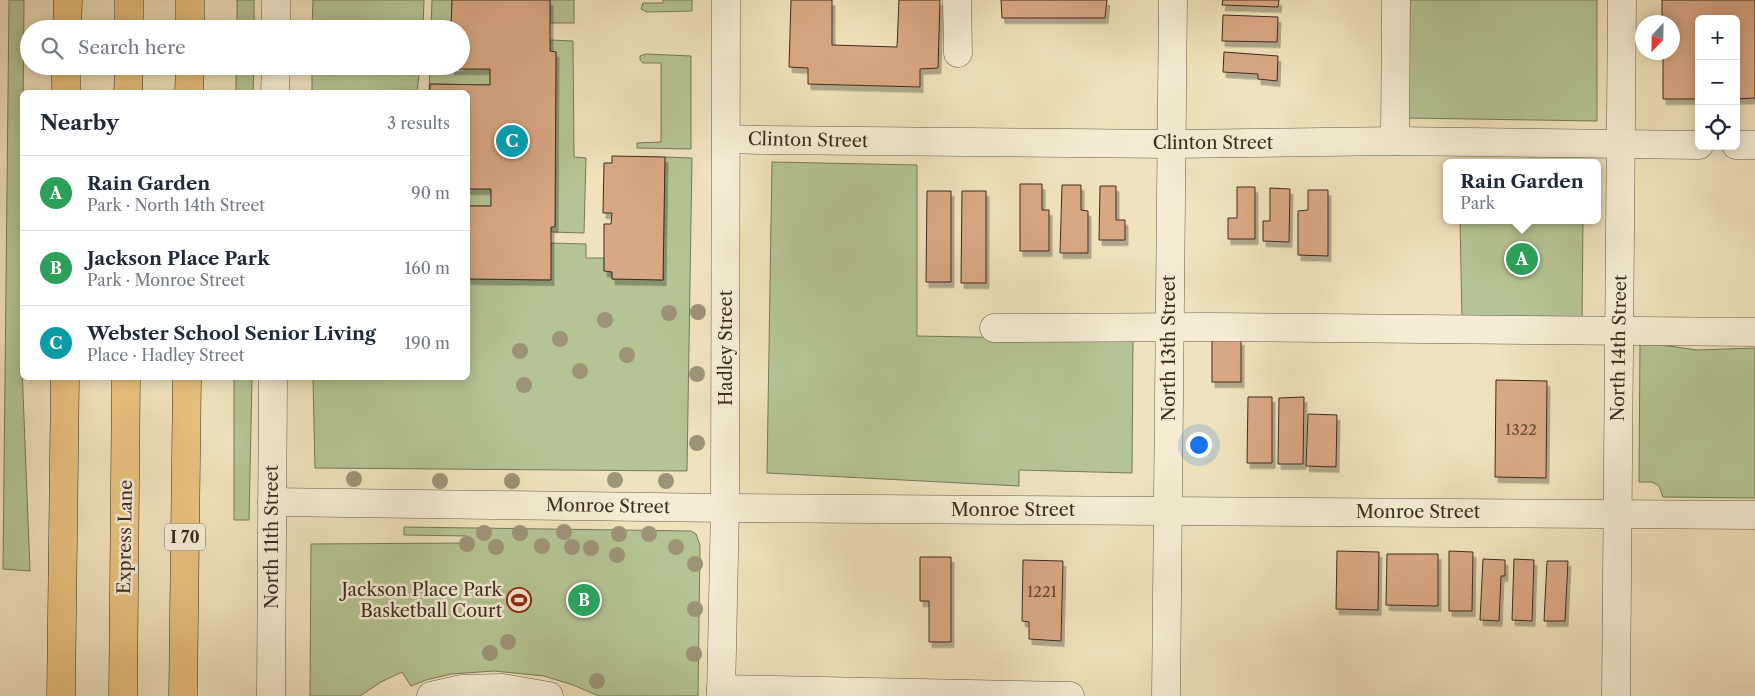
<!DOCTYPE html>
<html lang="en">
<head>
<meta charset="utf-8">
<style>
  body { margin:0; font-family:"Libre Caslon Text",serif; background:#f6f6f7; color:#1f2937 }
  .controls { position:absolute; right:15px; top:15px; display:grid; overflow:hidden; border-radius:8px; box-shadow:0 2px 12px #0003 }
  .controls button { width:45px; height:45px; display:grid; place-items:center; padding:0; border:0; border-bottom:1px solid #e0e1e3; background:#fff; color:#1f2937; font:25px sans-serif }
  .compass { position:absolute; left:1635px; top:15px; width:45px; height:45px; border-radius:50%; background:#fff; box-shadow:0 2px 12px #0003; rotate:202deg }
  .you { position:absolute; left:1198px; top:444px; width:18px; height:18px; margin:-12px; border:4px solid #fff; border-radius:50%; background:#1a73e8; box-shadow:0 0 0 8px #1a73e833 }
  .badge { display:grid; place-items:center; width:32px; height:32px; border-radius:50%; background:#ea580c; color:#fff; font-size:16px; font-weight:700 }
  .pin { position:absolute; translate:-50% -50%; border:2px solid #fff; box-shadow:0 1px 5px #0006 }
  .popup { position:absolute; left:1443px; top:159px; width:158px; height:65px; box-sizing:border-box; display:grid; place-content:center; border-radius:8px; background:#fff; filter:drop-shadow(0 1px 4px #0005); font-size:16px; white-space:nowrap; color:#747a83 }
  .popup b { font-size:19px; color:#1f2937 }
  .popup::after { content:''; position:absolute; left:50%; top:100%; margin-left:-10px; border:10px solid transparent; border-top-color:#fff }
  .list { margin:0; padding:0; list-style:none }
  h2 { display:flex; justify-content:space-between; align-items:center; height:65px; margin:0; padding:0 20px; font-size:21px }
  h2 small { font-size:16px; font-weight:400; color:#747a83 }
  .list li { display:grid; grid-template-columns:32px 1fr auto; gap:15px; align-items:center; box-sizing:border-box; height:75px; padding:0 20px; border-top:1px solid #e0e1e3 }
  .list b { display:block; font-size:19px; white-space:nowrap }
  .list p { margin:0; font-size:16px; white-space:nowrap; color:#747a83 }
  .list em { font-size:16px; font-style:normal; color:#747a83 }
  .icon { flex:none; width:28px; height:28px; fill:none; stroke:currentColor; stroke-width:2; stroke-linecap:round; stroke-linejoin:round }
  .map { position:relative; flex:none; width:1755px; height:696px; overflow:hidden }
  .search { position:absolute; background:#fff; box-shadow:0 2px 12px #0003; left:20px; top:20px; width:450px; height:55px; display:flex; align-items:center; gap:12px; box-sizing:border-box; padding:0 18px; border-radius:28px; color:#747a83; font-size:19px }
  .panel { position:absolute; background:#fff; box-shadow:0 2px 12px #0003; left:20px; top:90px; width:450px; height:290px; border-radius:8px }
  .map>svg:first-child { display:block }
  .green { fill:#b5c494; stroke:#78785b }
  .building { fill:#daa784; stroke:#3c2c22; filter:url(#shadow) }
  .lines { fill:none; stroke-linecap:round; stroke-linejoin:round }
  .minor-casing { stroke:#695a48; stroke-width:29 }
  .highway-casing { stroke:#3c2c22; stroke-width:29 }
  .minor { stroke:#f5ecd3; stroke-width:28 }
  .highway { stroke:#e8c17e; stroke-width:28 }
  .tree { fill:#9d9377 }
  .labels { text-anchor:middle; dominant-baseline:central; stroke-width:5; stroke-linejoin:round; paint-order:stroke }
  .number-label { font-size:15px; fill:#644b3a }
  .shield { fill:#f5ecd3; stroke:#746657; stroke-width:1 }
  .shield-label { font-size:16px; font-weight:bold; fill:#3c2c22 }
  .street-label { font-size:18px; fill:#3c2c22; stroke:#f5ecd3 }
  .poi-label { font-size:18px; fill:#3c2c22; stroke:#f5ecd3; text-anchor:end }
</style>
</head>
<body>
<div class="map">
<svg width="1755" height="696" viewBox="0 0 1755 696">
  <defs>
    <filter id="shadow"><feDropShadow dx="3" dy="5.5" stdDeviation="0" flood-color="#0004"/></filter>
  </defs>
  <rect width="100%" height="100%" fill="#efe2bc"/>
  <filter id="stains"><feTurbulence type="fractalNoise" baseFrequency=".004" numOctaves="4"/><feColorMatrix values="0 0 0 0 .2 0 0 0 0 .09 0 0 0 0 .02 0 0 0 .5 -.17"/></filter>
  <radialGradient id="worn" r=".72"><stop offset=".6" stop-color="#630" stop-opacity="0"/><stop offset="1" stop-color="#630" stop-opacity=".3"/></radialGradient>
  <g class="green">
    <polygon points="9,0 24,0 21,341 30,571 3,569"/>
    <rect x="237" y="0" width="17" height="29"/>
    <polygon points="313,0 424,0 423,29 312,29"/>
    <polygon points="432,0 452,0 451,29 431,29"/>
    <rect x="550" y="0" width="24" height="23"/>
    <polygon points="663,0 692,0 692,11 647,12 641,9 643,3 663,3"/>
    <polygon points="1409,0 1597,0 1597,121 1407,118"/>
    <polygon points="550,40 573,41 574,157 586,158 584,233 551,232 551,227 555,226 556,52 550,51"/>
    <polygon points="646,54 691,56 691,149 637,148 637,143 661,142 661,63 643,63 640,60 640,56"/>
    <polygon points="236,66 254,66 253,92 236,92"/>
    <polygon points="312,66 420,66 417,92 312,92"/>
    <polygon points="430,67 490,69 490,85 430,84 429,92"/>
    <polygon points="665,157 692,158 687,471 315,468 313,378 468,378 468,279 550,280 551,243 586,244 586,258 604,258 604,271 612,272 612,279 663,280"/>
    <polygon points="772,162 917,165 917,336 1133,340 1132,473 1019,470 1019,486 767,473"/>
    <rect x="468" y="189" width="23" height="17"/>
    <polygon points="1460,220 1583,220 1582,323 1462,320"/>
    <polygon points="1640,342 1697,350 1755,348 1755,498 1663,497 1659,486 1652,482 1639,482"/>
    <polygon points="234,378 252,378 249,520 234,520"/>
    <polygon points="404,527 691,531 696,534 700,545 698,696 599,696 573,685 544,676 494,671 451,674 426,680 411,686 402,672 381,682 360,696 310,696 311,544 468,543 467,536 404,535"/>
  </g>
  <g class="building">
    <polygon points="452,0 550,0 550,51 556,52 555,227 551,227 551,280 468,279 468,206 491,206 491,189 468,189 468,92 430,92 430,84 490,85 490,69 451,69 451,66 461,66 461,29 451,29"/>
    <polygon points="791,0 832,0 832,45 897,47 899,0 940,0 938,68 920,69 920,87 808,84 808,68 789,67"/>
    <polygon points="1001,0 1107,0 1105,18 1002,18"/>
    <polygon points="1223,0 1279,0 1278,7 1222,5"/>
    <polygon points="1662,0 1755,0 1755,98 1736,99 1736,19 1699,19 1699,99 1663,99 1663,52 1672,52 1672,22 1662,22"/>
    <polygon points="1223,15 1278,17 1277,42 1222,41"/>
    <polygon points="1224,52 1278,56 1277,81 1258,79 1258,74 1223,72"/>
    <polygon points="612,156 665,157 663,280 612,279 612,272 604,271 604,224 611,224 612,213 603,213 604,163 612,163"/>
    <polygon points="1020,184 1042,184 1042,210 1049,210 1049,251 1020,251"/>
    <polygon points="1062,185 1081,185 1081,210 1088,211 1088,253 1060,253"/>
    <polygon points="1100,186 1116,186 1116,220 1125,220 1125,240 1099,240"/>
    <polygon points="1237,187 1255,187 1255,239 1228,239 1228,218 1237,218"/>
    <polygon points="1270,188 1290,189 1289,242 1263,241 1263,221 1270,221"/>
    <polygon points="1308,190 1328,190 1328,256 1298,255 1298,211 1308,210"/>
    <polygon points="927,191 951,191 951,282 926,282"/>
    <polygon points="962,191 986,191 986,283 961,283"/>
    <rect x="1212" y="340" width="29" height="42"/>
    <polygon points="1496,380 1547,381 1546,478 1495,477"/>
    <polygon points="1248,397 1272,397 1272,463 1247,463"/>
    <polygon points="1304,397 1303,464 1278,464 1279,398"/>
    <polygon points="1308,414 1337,415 1336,467 1306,466"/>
    <polygon points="1337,551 1379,552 1378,610 1336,609"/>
    <polygon points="1449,551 1473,552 1472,611 1449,611"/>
    <polygon points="1387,554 1438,554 1438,606 1386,605"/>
    <polygon points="920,557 951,557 951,642 929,642 929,601 920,601"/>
    <polygon points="1483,559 1505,560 1505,576 1501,576 1499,621 1480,620"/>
    <polygon points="1514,559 1534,560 1532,621 1512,620"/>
    <polygon points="1023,560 1063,561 1061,641 1029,639 1029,622 1022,621"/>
    <polygon points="1547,561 1568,561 1565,621 1544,621"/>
  </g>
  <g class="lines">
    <defs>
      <g id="minor">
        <polyline points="957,0 958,53"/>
        <polyline points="276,29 276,0"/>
        <polyline points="275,92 276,66"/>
        <polyline points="726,139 761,140 1171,144 1395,141 1699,145"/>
        <polyline points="1395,141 1396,0"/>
        <polyline points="1736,145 1755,145"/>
        <polyline points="994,328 1210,327 1755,332"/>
        <polyline points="272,502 725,508 1755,515"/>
        <polyline points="721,689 1070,696"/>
        <polyline points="271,696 273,378"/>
        <polyline points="431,696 462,689 502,688 549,696"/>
        <polyline points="721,696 725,508 726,0"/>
        <polyline points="1166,696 1173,0"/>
        <polyline points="1616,696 1622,0"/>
      </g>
      <g id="highway">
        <polyline points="67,29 68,0"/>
        <polyline points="129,29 129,0"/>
        <polyline points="190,29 190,0"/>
        <polyline points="66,92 66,66"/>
        <polyline points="128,92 129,66"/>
        <polyline points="189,92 190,66"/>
        <polyline points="61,696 65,378"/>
        <polyline points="123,696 126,378"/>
        <polyline points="183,696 187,378"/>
      </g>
    </defs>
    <use href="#minor" class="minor-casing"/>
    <use href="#highway" class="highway-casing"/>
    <use href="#minor" class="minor"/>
    <use href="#highway" class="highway"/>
  </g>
  <g class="tree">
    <circle cx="698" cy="312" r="8"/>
    <circle cx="669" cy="313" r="8"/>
    <circle cx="605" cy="320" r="8"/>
    <circle cx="560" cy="339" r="8"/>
    <circle cx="520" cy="351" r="8"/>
    <circle cx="627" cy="355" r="8"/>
    <circle cx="580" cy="371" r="8"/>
    <circle cx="697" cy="374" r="8"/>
    <circle cx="524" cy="385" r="8"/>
    <circle cx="697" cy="443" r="8"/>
    <circle cx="354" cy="479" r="8"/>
    <circle cx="615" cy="480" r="8"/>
    <circle cx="440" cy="481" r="8"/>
    <circle cx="512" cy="481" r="8"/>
    <circle cx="666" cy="481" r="8"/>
    <circle cx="564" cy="532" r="8"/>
    <circle cx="484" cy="533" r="8"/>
    <circle cx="520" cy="533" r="8"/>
    <circle cx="619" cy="534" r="8"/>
    <circle cx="649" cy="534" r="8"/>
    <circle cx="467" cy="544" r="8"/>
    <circle cx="542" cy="546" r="8"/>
    <circle cx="496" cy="547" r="8"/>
    <circle cx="572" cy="547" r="8"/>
    <circle cx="676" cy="547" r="8"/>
    <circle cx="591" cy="548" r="8"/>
    <circle cx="617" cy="555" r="8"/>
    <circle cx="695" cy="564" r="8"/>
    <circle cx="695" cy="609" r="8"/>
    <circle cx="508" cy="642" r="8"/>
    <circle cx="490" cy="653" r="8"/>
    <circle cx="694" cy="654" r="8"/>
    <circle cx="597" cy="681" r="8"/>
  </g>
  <defs>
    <symbol id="stadium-ring" viewBox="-11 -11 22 22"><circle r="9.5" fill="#f5ecd3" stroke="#8f2418" stroke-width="1.5"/><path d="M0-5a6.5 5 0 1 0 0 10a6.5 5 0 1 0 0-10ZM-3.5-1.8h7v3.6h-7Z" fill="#8f2418"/></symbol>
  </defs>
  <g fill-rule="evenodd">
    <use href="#stadium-ring" x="505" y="586" width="28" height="28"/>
  </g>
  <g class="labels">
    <g class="number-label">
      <text x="1521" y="429">1322</text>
      <text x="1042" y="591">1221</text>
    </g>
    <rect class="shield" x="165" y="523.5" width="40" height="27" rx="4"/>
    <g class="shield-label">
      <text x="185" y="537">I 70</text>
    </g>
    <g class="street-label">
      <text transform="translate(808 140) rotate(1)">Clinton Street</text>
      <text x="1213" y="143">Clinton Street</text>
      <text transform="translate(726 348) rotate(-90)">Hadley Street</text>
      <text transform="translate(1169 348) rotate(-90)">North 13th Street</text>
      <text transform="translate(1619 348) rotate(-89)">North 14th Street</text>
      <text transform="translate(608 506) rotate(1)">Monroe Street</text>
      <text x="1013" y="510">Monroe Street</text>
      <text x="1418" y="512">Monroe Street</text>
      <text transform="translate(125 537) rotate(-89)">Express Lane</text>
      <text transform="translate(272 537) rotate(-90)">North 11th Street</text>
    </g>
    <g class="poi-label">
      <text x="502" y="590">Jackson Place Park<tspan x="502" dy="21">Basketball Court</tspan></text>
    </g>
  </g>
  <rect width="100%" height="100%" filter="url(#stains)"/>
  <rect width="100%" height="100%" fill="url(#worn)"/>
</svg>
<div class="controls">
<button>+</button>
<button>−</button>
<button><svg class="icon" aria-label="locate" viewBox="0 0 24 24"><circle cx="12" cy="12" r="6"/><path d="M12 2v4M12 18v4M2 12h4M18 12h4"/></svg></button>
</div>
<svg class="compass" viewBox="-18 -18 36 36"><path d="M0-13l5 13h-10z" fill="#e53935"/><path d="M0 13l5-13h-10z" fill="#747a83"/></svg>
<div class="you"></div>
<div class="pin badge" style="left:1522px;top:259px;background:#2e9e5b">A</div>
<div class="popup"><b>Rain Garden</b>Park</div>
<div class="pin badge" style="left:584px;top:600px;background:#2e9e5b">B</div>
<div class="pin badge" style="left:512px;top:141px;background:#0f9aa8">C</div>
<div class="search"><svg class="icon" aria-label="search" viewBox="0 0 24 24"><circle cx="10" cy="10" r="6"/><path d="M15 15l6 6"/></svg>Search here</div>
<section class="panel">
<h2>Nearby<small>3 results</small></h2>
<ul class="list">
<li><span class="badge" style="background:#2e9e5b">A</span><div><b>Rain Garden</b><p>Park · North 14th Street</p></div><em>90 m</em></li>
<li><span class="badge" style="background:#2e9e5b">B</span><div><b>Jackson Place Park</b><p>Park · Monroe Street</p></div><em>160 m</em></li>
<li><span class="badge" style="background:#0f9aa8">C</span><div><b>Webster School Senior Living</b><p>Place · Hadley Street</p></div><em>190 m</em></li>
</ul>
</section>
</div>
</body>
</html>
